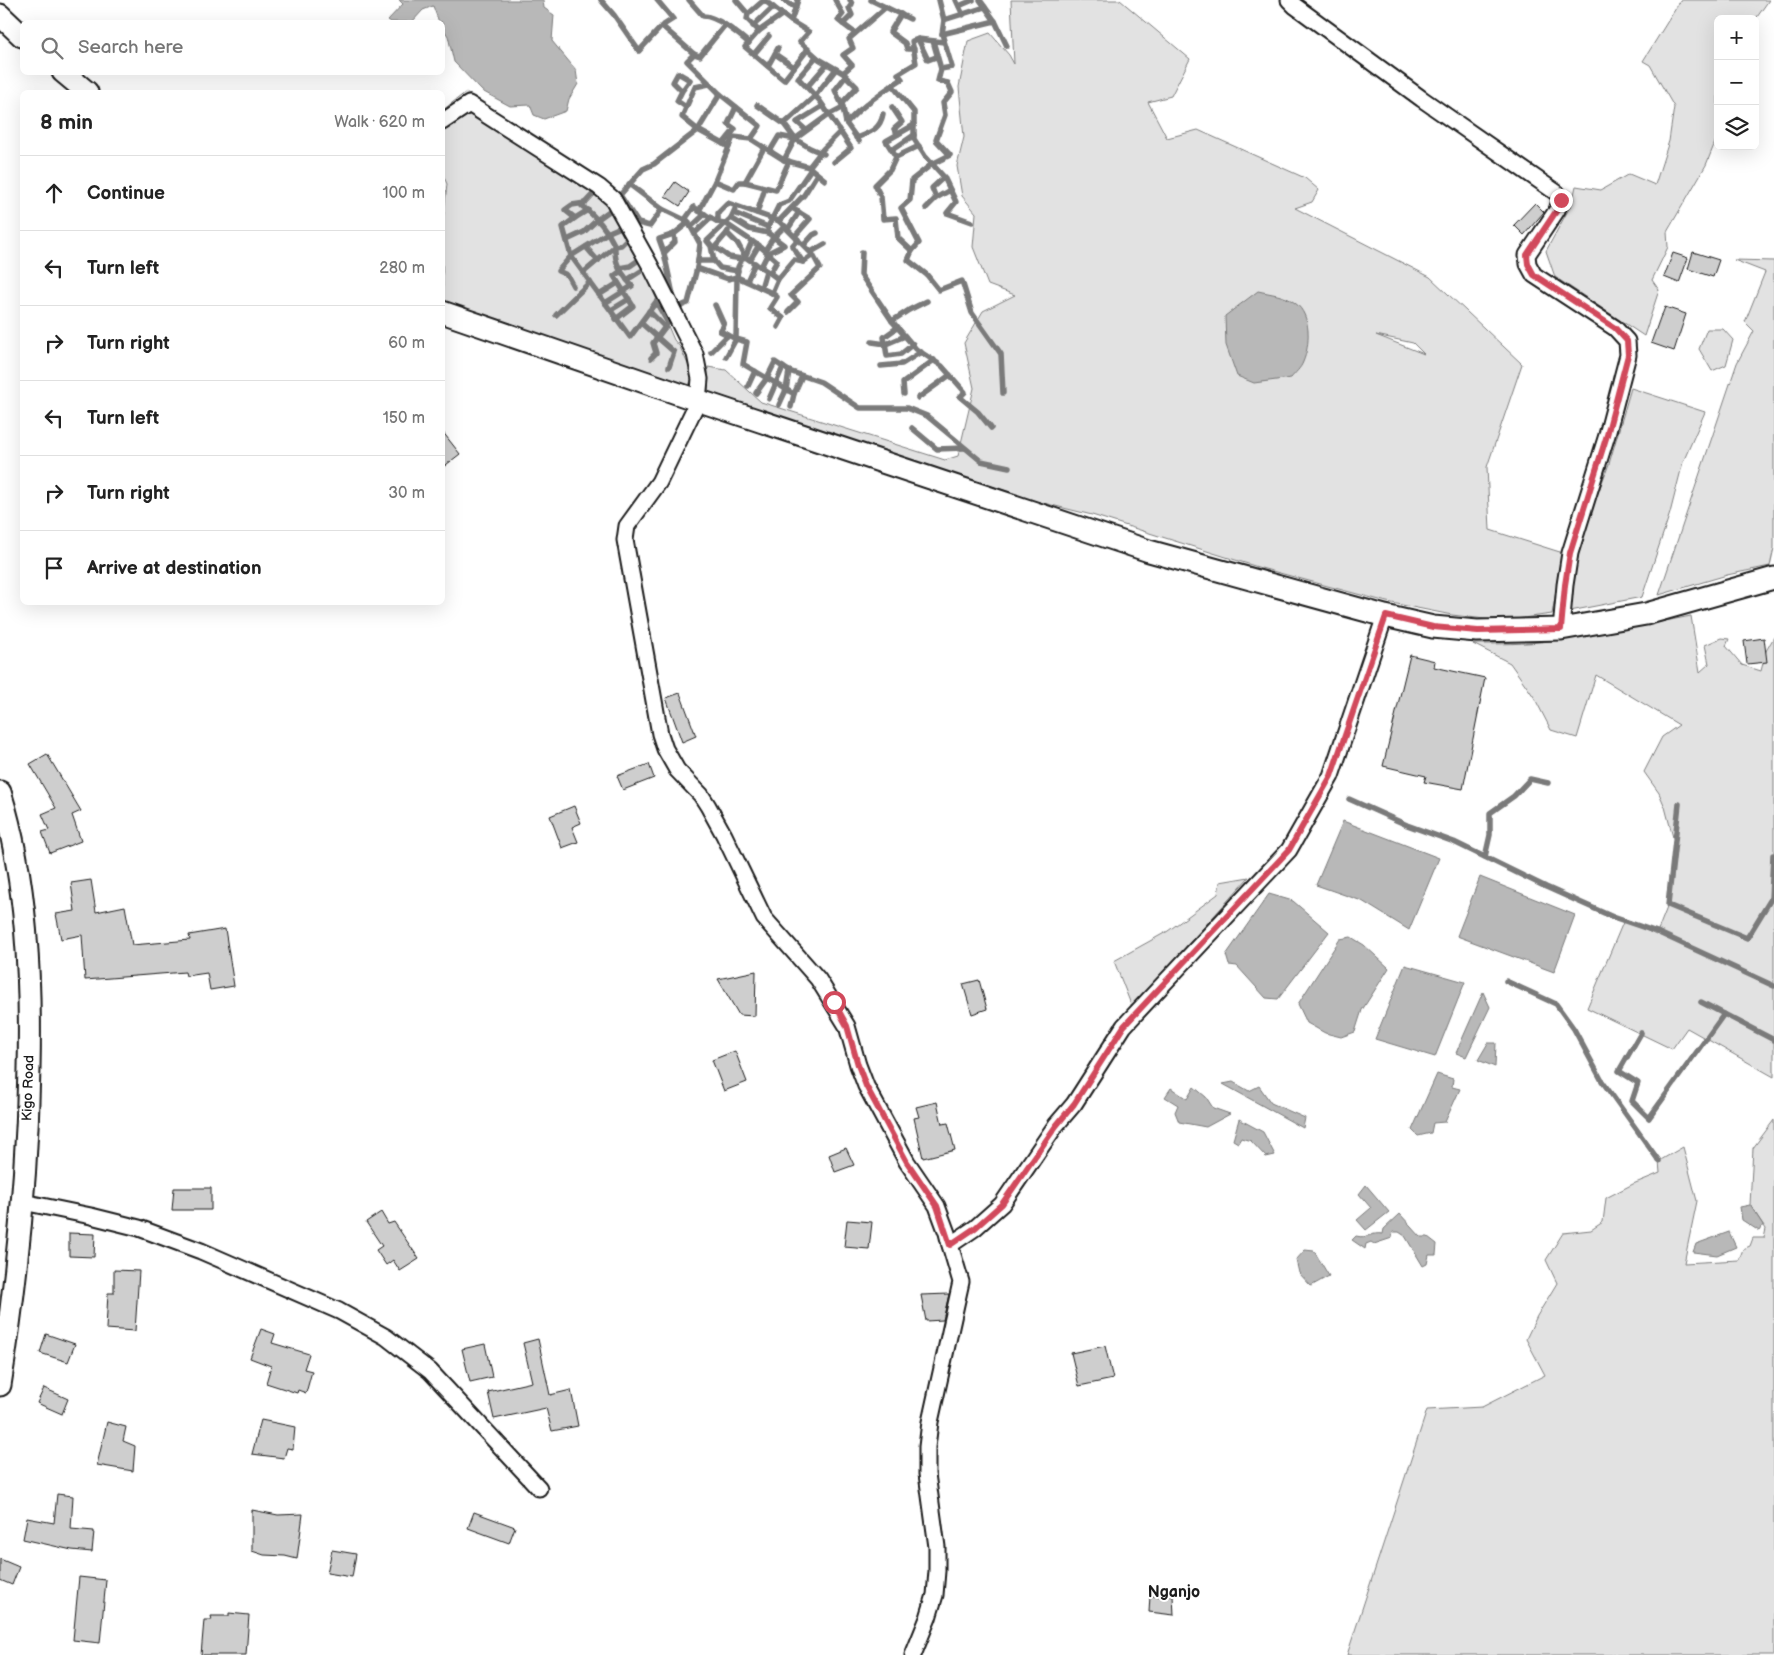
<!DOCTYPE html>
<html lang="en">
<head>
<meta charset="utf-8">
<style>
  body { margin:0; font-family:"Balsamiq Sans",sans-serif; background:#f2f2f2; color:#222 }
  .controls { position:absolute; right:15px; top:15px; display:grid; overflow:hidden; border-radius:8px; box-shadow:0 5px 20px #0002 }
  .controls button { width:45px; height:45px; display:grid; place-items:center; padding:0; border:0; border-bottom:1px solid #e0e0e0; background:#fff; color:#222; font:25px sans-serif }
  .stop { position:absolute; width:15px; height:15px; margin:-11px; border:4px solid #d1495b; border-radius:50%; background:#fff }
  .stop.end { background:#d1495b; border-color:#fff; box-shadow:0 1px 5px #0008 }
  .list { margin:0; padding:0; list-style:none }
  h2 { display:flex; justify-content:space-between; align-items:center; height:65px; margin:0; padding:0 20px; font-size:21px }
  h2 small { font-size:16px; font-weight:400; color:#767676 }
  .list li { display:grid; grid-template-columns:32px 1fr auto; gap:15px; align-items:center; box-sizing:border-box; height:75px; padding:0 20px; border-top:1px solid #e0e0e0 }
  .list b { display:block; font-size:19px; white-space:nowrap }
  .list em { font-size:16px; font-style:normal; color:#767676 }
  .icon { flex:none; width:28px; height:28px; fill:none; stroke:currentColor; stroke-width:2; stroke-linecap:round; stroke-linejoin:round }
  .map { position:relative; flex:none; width:1774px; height:1655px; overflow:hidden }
  .search { position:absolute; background:#fff; box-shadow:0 5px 20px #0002; left:20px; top:20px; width:425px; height:55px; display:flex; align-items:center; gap:12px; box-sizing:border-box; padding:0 18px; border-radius:8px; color:#767676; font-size:19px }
  .panel { position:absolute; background:#fff; box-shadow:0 5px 20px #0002; left:20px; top:90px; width:425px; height:515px; border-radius:8px }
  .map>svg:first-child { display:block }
  .green { fill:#e2e2e2; stroke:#7f7f7f; fill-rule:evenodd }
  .water { fill:#b8b8b8; stroke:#7a7a7a }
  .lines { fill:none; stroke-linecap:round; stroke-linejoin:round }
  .stream { stroke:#7a7a7a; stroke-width:5.5 }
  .building { fill:#cecece; stroke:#1c1c1c }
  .street-casing { stroke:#1c1c1c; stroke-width:19 }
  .secondary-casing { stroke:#1c1c1c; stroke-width:25 }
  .street { stroke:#fff; stroke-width:15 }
  .secondary { stroke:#fff; stroke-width:21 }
  .route { stroke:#d1495b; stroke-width:6 }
  .labels { text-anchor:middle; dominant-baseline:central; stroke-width:4; stroke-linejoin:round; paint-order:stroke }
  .street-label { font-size:14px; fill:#1c1c1c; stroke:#fff }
  .quarter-label { font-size:16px; font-weight:bold; fill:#1c1c1c; stroke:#fff }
</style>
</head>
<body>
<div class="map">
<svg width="1774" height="1655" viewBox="0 0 1774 1655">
  <rect width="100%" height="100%" fill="#fff"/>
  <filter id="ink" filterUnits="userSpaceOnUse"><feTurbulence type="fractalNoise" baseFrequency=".02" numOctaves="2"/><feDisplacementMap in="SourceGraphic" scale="10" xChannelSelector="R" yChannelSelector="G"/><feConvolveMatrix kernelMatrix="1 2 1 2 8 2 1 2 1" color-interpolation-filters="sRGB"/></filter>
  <g filter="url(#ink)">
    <g class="green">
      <path d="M 1011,0 L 1120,0 L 1190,59 L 1171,96 L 1148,102 L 1167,138 L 1198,130 L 1305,178 L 1319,190 L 1312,202 L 1295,208 L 1430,277 L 1522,364 L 1487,467 L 1490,530 L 1563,553 L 1552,614 L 1501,621 L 1452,615 L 1387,602 L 1261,568 L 1092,515 L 1031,500 L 1013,493 L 839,437 L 708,393 L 708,367 L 726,370 L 761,402 L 945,460 L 958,456 L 974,388 L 964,343 L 983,311 L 1015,295 L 988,285 L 973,247 L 976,213 L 962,196 L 957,166 L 964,137 L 959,87 L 968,41 L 990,33 L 1009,55 L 1014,64 ZM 1376,335 L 1413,343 L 1424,354 Z"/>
      <polygon points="1681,0 1769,0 1755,20 1718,19 1718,135 1706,165 1667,232 1668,247 1652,280 1659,290 1644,336 1555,277 1546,251 1572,203 1576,186 1601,190 1629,174 1655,185 1669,141 1674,107 1650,65 1643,61"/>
      <polygon points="466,92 507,121 612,209 636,251 674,340 680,347 693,375 688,388 443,301 442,230 447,184 443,175 443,110"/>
      <polygon points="1734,260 1774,261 1774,548 1770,566 1727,575 1659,595 1737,363 1754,331 1745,322 1765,272"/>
      <polygon points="1707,329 1723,329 1733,340 1726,365 1712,371 1699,349"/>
      <polygon points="1631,388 1705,412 1683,462 1670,513 1642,597 1570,611 1578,546 1609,464"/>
      <path d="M 1691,616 L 1700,672 L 1709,664 L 1705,645 L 1721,638 L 1729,639 L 1726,646 L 1742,665 L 1761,671 L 1766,651 L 1774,637 L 1774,1077 L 1687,1028 L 1672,1049 L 1587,1008 L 1624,920 L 1656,935 L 1668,905 L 1675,845 L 1665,807 L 1659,793 L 1644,772 L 1662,737 L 1679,725 L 1596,675 L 1577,738 L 1551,730 L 1534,697 L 1510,663 L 1473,644 C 1499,644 1525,644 1550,641 C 1598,635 1644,625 1691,616 Z"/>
      <polygon points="1249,877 1132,1007 1114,961 1168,931 1218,894 1220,882"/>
      <polygon points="1774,1120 1774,1655 1347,1655 1427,1410 1482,1407 1545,1375 1526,1339 1537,1316 1557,1283 1546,1260 1563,1233 1591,1230 1603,1222 1606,1198 1633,1184 1660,1173 1659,1161 1683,1147 1697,1201 1684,1263 1739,1260 1743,1249 1750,1246 1753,1238 1764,1238 1766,1229 1750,1205 1753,1148"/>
    </g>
    <g class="water">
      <polygon points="399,0 543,0 544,8 554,15 552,41 576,70 578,84 569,99 566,111 544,119 534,115 530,105 510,106 482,91 454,62 448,36 443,28 442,22 439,22 433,6 423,10 412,22 391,22 388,20 403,4"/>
      <path d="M 1258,291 C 1271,294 1285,295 1295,303 C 1312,315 1310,346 1303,362 C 1301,368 1295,373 1291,378 L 1254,383 L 1237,376 L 1226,345 L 1225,316 Z"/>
      <polygon points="1343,821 1439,858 1409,930 1362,901 1316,885"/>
      <polygon points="1480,877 1575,915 1554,972 1457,936"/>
      <polygon points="1269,894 1293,901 1329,932 1278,999 1266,998 1237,966 1229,965 1226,955"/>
      <polygon points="1351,937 1364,945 1389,968 1362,1010 1355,1032 1341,1037 1325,1033 1307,1023 1298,1004 1340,939"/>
      <polygon points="1405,965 1465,982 1435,1057 1375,1039"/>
      <polygon points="1483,992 1490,1007 1466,1057 1456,1053"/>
      <polygon points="1488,1043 1496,1043 1495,1067 1478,1060"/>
      <polygon points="1437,1074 1453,1079 1452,1087 1460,1089 1445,1122 1433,1123 1431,1133 1418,1136 1412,1130"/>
      <polygon points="1233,1082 1249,1091 1259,1086 1271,1103 1305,1118 1303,1128 1223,1084"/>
      <polygon points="1194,1087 1206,1097 1213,1108 1230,1114 1206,1127 1179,1122 1175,1112 1178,1105 1165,1097 1171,1088 1187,1099"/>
      <polygon points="1239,1119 1263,1132 1275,1155 1266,1157 1251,1141 1241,1138 1238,1143 1233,1140"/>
      <polygon points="1366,1185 1389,1212 1366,1230 1357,1220 1371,1208 1359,1194"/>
      <polygon points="1750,1205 1763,1225 1759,1231 1742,1220 1740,1207"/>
      <path d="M 1400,1214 L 1421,1237 L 1428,1237 L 1437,1244 L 1436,1255 L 1429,1255 L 1427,1264 L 1423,1266 L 1405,1236 L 1399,1232 L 1393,1232 L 1392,1238 L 1374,1244 L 1371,1242 L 1366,1244 L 1365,1249 L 1352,1240 L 1356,1236 C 1368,1239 1371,1232 1383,1234 L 1384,1229 Z"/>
      <polygon points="1729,1232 1736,1247 1717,1255 1693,1252 1696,1244"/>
      <polygon points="1305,1250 1314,1251 1329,1276 1311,1286 1299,1273 1296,1260"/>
    </g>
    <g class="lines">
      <g class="stream">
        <polyline points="601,0 614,15 639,51 662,26"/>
        <polyline points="657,0 673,19 662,26 694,54 687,61 720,94 760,126 751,139"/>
        <path d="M 689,0 L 703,16 C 717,16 738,34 749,43"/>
        <polyline points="736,0 748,14 747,19 759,31"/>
        <polyline points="764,0 791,21"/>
        <polyline points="783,0 796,8"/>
        <polyline points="798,0 791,21 809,32 800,42 819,59 843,73 857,87 842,103 846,123 859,141"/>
        <polyline points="835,0 843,14 838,20 843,24"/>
        <polyline points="850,0 852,4 849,8 852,15 843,24 855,33"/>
        <polyline points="871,0 910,19"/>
        <polyline points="939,0 944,20 942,34 952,67 941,69 938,81 948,83 952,92 943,103 945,115 936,140 950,155 932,164 912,180 910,200 901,208 919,243 912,251 908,260 927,275 939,290 962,281 972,313 1001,354 1003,393"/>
        <polyline points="956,0 963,15"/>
        <polyline points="980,0 995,21 1007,46"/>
        <polyline points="959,6 973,0"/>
        <polyline points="748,14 764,0"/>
        <polyline points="783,14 759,31 745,47 784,80 808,49"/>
        <polyline points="901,14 890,32 905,43 907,49 914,49"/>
        <polyline points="944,20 985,7"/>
        <polyline points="753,26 773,7"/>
        <polyline points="942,34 995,21"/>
        <polyline points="918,39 928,60 936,57"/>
        <polyline points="933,41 941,69"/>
        <polyline points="694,54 700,56 725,25"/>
        <polyline points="754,54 769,36"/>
        <polyline points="775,54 794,67"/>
        <polyline points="816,57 798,78 820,101 851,148 834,162"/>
        <polyline points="768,66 778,48"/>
        <polyline points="843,73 852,65 843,55 853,48 849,39 886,7"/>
        <polyline points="709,84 695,87 682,117 698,130 729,147"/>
        <polyline points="892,85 914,112 914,139 925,156 944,177 956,202 947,213 972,222"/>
        <polyline points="807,87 827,64"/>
        <polyline points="682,91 690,80 678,73 673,82 682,91 677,101 686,107"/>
        <polyline points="757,105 784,124 795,139 810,148 824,154"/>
        <polyline points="892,107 902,122 894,129 898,134"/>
        <path d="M 846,123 C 863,105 881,92 902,79 L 898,74 L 916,63 L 912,41 L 918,39 L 944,42"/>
        <polyline points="784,124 815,96 836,69"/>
        <polyline points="806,130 797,122 823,106"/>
        <path d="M 856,138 C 870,132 880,130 883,114"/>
        <polyline points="723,144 735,129 728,124 736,107"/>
        <polyline points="892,150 914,135"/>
        <polyline points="770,151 779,136 795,139"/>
        <polyline points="896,157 919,146"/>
        <polyline points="784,160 795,139 828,115 843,107 835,90 846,76"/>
        <polyline points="809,167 823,149 840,132"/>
        <polyline points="715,181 734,189 739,182 745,182 764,148"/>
        <polyline points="745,182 776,190 789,161"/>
        <polyline points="629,184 662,209 689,222 674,234 675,242 664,253"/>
        <path d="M 594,193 L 582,206 C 597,217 607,229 615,246 L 621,245 L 627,239"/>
        <polyline points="936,198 932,188 944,177"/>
        <polyline points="585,203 572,205 565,210 575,218 563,227 571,256 630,337 656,302 668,323 653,343 656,353 651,358"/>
        <polyline points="792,208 810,219 795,236"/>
        <polyline points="926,208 936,198 950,190"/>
        <polyline points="662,209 650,226 638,223 620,195 643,169 654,164 698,130 720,94"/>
        <polyline points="699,211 718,222 718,213 728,203 779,221 804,195 817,174"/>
        <polyline points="734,213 768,227"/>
        <polyline points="757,213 765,188"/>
        <polyline points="575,218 588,210"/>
        <polyline points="731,218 749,229 768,233"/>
        <polyline points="718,222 725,223 762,248 777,261 770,273 778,279"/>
        <polyline points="691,227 705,214"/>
        <polyline points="788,229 799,212"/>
        <polyline points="728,231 727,233 738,244 745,257 770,273"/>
        <polyline points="695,233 711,218"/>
        <polyline points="727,233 715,247 729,257 742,259 738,267 737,277 772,293"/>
        <polyline points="674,234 659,239 664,253 676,308 688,303 697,268 700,244 686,218 694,207 699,211 715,181 733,137 751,139 784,160 809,167 825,180"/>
        <polyline points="798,239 792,246 803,262"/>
        <polyline points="567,240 584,232 598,219 612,209"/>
        <polyline points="804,245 813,235 817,233"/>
        <polyline points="586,247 598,261"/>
        <polyline points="765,250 773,238 785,226"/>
        <polyline points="912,251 898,238 896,218 883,219 881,197 875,185 890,170 896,157 886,141 914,125"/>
        <polyline points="811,252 825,244"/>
        <polyline points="862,252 861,275 892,321"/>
        <polyline points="745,257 752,241"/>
        <polyline points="750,260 759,245"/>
        <polyline points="698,261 714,261 711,246 707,241 731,218 736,207"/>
        <polyline points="714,261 720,268 738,271"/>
        <polyline points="761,267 768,253 784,245 768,233 768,227 779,205 789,201 811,169"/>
        <polyline points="619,268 630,266 640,259"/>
        <polyline points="697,268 728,279 737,277 736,339 726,357"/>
        <polyline points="583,273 615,246"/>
        <polyline points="627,280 641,271"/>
        <polyline points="747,281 755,263"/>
        <polyline points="573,286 567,275 558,271 571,256 609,232 623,226"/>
        <polyline points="761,288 766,271"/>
        <polyline points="599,295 618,283"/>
        <polyline points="927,301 909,310 892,321 916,349 942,366 965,392 960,397 978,412 991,428"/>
        <path d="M 605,303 L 632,286 C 621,272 614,264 615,246"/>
        <polyline points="715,305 724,325 720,331 736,339 747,342 743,364 794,394 791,407"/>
        <polyline points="611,310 629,299"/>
        <polyline points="649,311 665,327"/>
        <polyline points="788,312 798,302 791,295 820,268 813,255"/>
        <polyline points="556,315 590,282"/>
        <polyline points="616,319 633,306 614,276 621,271"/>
        <polyline points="641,323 674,352 669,367"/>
        <polyline points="778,327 783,318 770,308 777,297 772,293 778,279 794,260 803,262 813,255 779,221"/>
        <polyline points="898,327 884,337 887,356 901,354 913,344"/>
        <polyline points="872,342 886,344 905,336"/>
        <polyline points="711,352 728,335"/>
        <polyline points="881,366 902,364 921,352"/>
        <polyline points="748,386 755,371"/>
        <polyline points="756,393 767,378 775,362 789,371 821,382 860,408 907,408 927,416 981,461 1009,467"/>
        <polyline points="794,394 802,376"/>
        <polyline points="904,394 903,383 934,360"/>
        <polyline points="918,398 950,375"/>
        <polyline points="769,399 783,367"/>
        <polyline points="779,405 786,390 789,371"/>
        <polyline points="912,428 937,449 964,448"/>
        <polyline points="1349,799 1407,825 1454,842 1546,887 1613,917 1657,932 1774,986"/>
        <polyline points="1679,804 1668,905 1747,938 1771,899 1773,855"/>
        <polyline points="1485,857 1490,835 1490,813 1514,796 1530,779 1548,783"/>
        <polyline points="1506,981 1556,1004 1574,1029 1602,1081 1659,1161"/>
        <polyline points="1701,1002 1774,1040"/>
        <polyline points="1641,1033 1619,1071 1638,1083 1632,1101 1649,1118 1724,1014"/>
      </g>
    </g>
    <g class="building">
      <polygon points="675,182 689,192 680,206 665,196"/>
      <polygon points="1535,203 1544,212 1524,235 1514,225"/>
      <polygon points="1693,252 1719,260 1713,277 1688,269"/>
      <polygon points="1673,253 1688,258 1679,283 1664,277"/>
      <polygon points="1665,307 1686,314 1674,351 1651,343 1661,315 1662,315"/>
      <polygon points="442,431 460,454 442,468"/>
      <polygon points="1764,638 1767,662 1747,664 1744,641"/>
      <polygon points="1410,655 1435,661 1434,667 1485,678 1463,789 1424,782 1426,776 1383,766"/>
      <polygon points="680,693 696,736 682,742 666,698"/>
      <polygon points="47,754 81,811 72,815 81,841 50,853 42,832 49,830 42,814 56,808 30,764"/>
      <polygon points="649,764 654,778 623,790 617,776"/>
      <polygon points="574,806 581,823 572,827 578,842 562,848 550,816"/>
      <polygon points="91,880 96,912 125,906 132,945 190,940 189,935 225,929 234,986 210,990 207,973 186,976 185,972 85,980 82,935 61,939 56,914 75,911 71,883"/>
      <polygon points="756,971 755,1016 739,1015 718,979"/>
      <polygon points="979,980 987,1009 972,1014 963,984"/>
      <polygon points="735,1051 747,1082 724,1091 712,1060"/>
      <polygon points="937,1102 942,1124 948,1123 955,1150 923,1158 914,1118 919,1117 916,1107"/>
      <polygon points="846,1148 854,1165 835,1172 829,1155"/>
      <polygon points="174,1188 211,1188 211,1210 172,1210"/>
      <polygon points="381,1212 388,1224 394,1222 419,1259 400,1271 393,1260 386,1265 376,1250 382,1246 366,1222"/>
      <polygon points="847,1220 872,1222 869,1249 844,1247"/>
      <polygon points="69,1233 95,1234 94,1257 69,1256"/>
      <polygon points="114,1270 139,1271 135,1331 106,1329 108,1293 114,1293"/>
      <polygon points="949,1294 943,1320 926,1321 921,1295"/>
      <polygon points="261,1329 275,1334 272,1343 309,1354 304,1369 312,1371 306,1393 298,1390 297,1393 266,1383 271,1366 250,1358"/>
      <polygon points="46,1334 75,1344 68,1362 40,1353"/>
      <polygon points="538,1339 550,1395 571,1390 578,1426 552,1431 546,1408 494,1419 488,1392 532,1382 523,1343"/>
      <polygon points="485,1344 492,1377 470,1382 462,1349"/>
      <polygon points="1105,1346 1113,1379 1079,1386 1071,1353"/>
      <polygon points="44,1388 68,1399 62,1414 37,1403"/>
      <polygon points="261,1420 295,1427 293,1449 287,1448 284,1458 252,1454"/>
      <polygon points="107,1422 126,1427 123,1441 135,1446 133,1471 97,1465"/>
      <polygon points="57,1494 73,1496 71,1529 94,1531 92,1552 72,1550 23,1539 27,1518 54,1523"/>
      <polygon points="252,1510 278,1515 303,1514 297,1559 285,1556 264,1555 252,1551"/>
      <polygon points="474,1512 515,1527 509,1543 468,1528"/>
      <polygon points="332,1550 356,1554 352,1577 327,1573"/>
      <polygon points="0,1559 19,1567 12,1585 0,1580"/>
      <polygon points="79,1577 106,1580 100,1643 73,1640"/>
      <polygon points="1150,1596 1173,1596 1174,1615 1149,1612"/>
      <polygon points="229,1613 249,1615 246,1655 201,1655 204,1620 212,1620 211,1616 229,1616"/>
    </g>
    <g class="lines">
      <defs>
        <g id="street">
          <polyline points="1289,0 1295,6 1422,99 1557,193 1561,200 1557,210 1527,255 1528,264 1534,275 1615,328 1627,341 1628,355 1607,435 1570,553 1565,585 1561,629"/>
          <polyline points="442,122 469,104 599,187 613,199 650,265 695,354 700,379 698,401 659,482 627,526 625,540 660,734 665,749 677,770 701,795 708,806 724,835 764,918 818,979 847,1026 858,1065 866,1086 907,1162 937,1206 947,1233 950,1245"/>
          <polyline points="23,1202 91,1216 139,1228 201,1251 339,1311 386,1337 430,1371 539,1488"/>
          <polyline points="913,1655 928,1618 935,1595 937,1571 937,1547 927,1474 927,1447 930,1422 961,1282 950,1245 975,1228 1002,1204 1056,1125 1074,1104 1124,1026 1289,850 1331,776 1385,616"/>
        </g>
        <g id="secondary">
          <polyline points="0,15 22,36"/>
          <polyline points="63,72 87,92"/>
          <polyline points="442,312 688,397 1149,551 1385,616 1433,627 1477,631 1561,629 1646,614 1774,578"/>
          <path d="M 0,792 C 27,879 31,979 29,1069 C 27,1174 17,1280 0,1385"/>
        </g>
      </defs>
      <use href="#street" class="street-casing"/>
      <use href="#secondary" class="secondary-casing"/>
      <use href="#street" class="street"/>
      <use href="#secondary" class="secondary"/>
    </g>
  </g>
  <g class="lines" filter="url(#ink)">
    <polyline class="route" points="834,1002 847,1026 858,1065 866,1086 907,1162 937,1206 950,1245 975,1228 1002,1204 1056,1126 1074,1104 1124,1026 1289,850 1331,776 1386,616 1433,627 1478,631 1561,629 1565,585 1570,553 1607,435 1628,355 1627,341 1615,328 1534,275 1528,264 1527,255 1557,210 1561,200"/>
  </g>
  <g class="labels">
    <g class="street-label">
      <text transform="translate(28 1088) rotate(-88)">Kigo Road</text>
    </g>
    <g class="quarter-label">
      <text x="1174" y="1592">Nganjo</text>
    </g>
  </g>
</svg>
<div class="controls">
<button>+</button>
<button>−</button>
<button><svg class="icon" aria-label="layers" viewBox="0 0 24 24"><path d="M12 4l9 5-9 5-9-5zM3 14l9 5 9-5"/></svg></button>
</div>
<div class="stop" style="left:834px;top:1002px"></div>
<div class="stop end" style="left:1561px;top:200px"></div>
<div class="search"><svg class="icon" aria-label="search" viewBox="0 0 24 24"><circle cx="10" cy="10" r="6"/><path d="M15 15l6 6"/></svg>Search here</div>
<section class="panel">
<h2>8 min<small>Walk · 620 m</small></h2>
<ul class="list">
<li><svg class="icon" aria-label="ahead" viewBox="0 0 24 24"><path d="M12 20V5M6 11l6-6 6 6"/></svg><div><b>Continue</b></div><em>100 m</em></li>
<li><svg class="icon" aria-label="left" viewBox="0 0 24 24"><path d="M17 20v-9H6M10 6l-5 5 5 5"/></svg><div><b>Turn left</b></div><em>280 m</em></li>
<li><svg class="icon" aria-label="right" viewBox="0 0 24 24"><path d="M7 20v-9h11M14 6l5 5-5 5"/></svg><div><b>Turn right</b></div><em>60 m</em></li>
<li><svg class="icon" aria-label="left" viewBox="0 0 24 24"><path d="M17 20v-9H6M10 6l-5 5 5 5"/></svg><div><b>Turn left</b></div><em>150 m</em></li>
<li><svg class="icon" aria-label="right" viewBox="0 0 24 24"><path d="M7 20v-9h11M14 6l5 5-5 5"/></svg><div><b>Turn right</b></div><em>30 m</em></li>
<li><svg class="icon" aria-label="arrive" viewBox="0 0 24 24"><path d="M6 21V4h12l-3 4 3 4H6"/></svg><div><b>Arrive at destination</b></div></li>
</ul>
</section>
</div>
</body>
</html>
